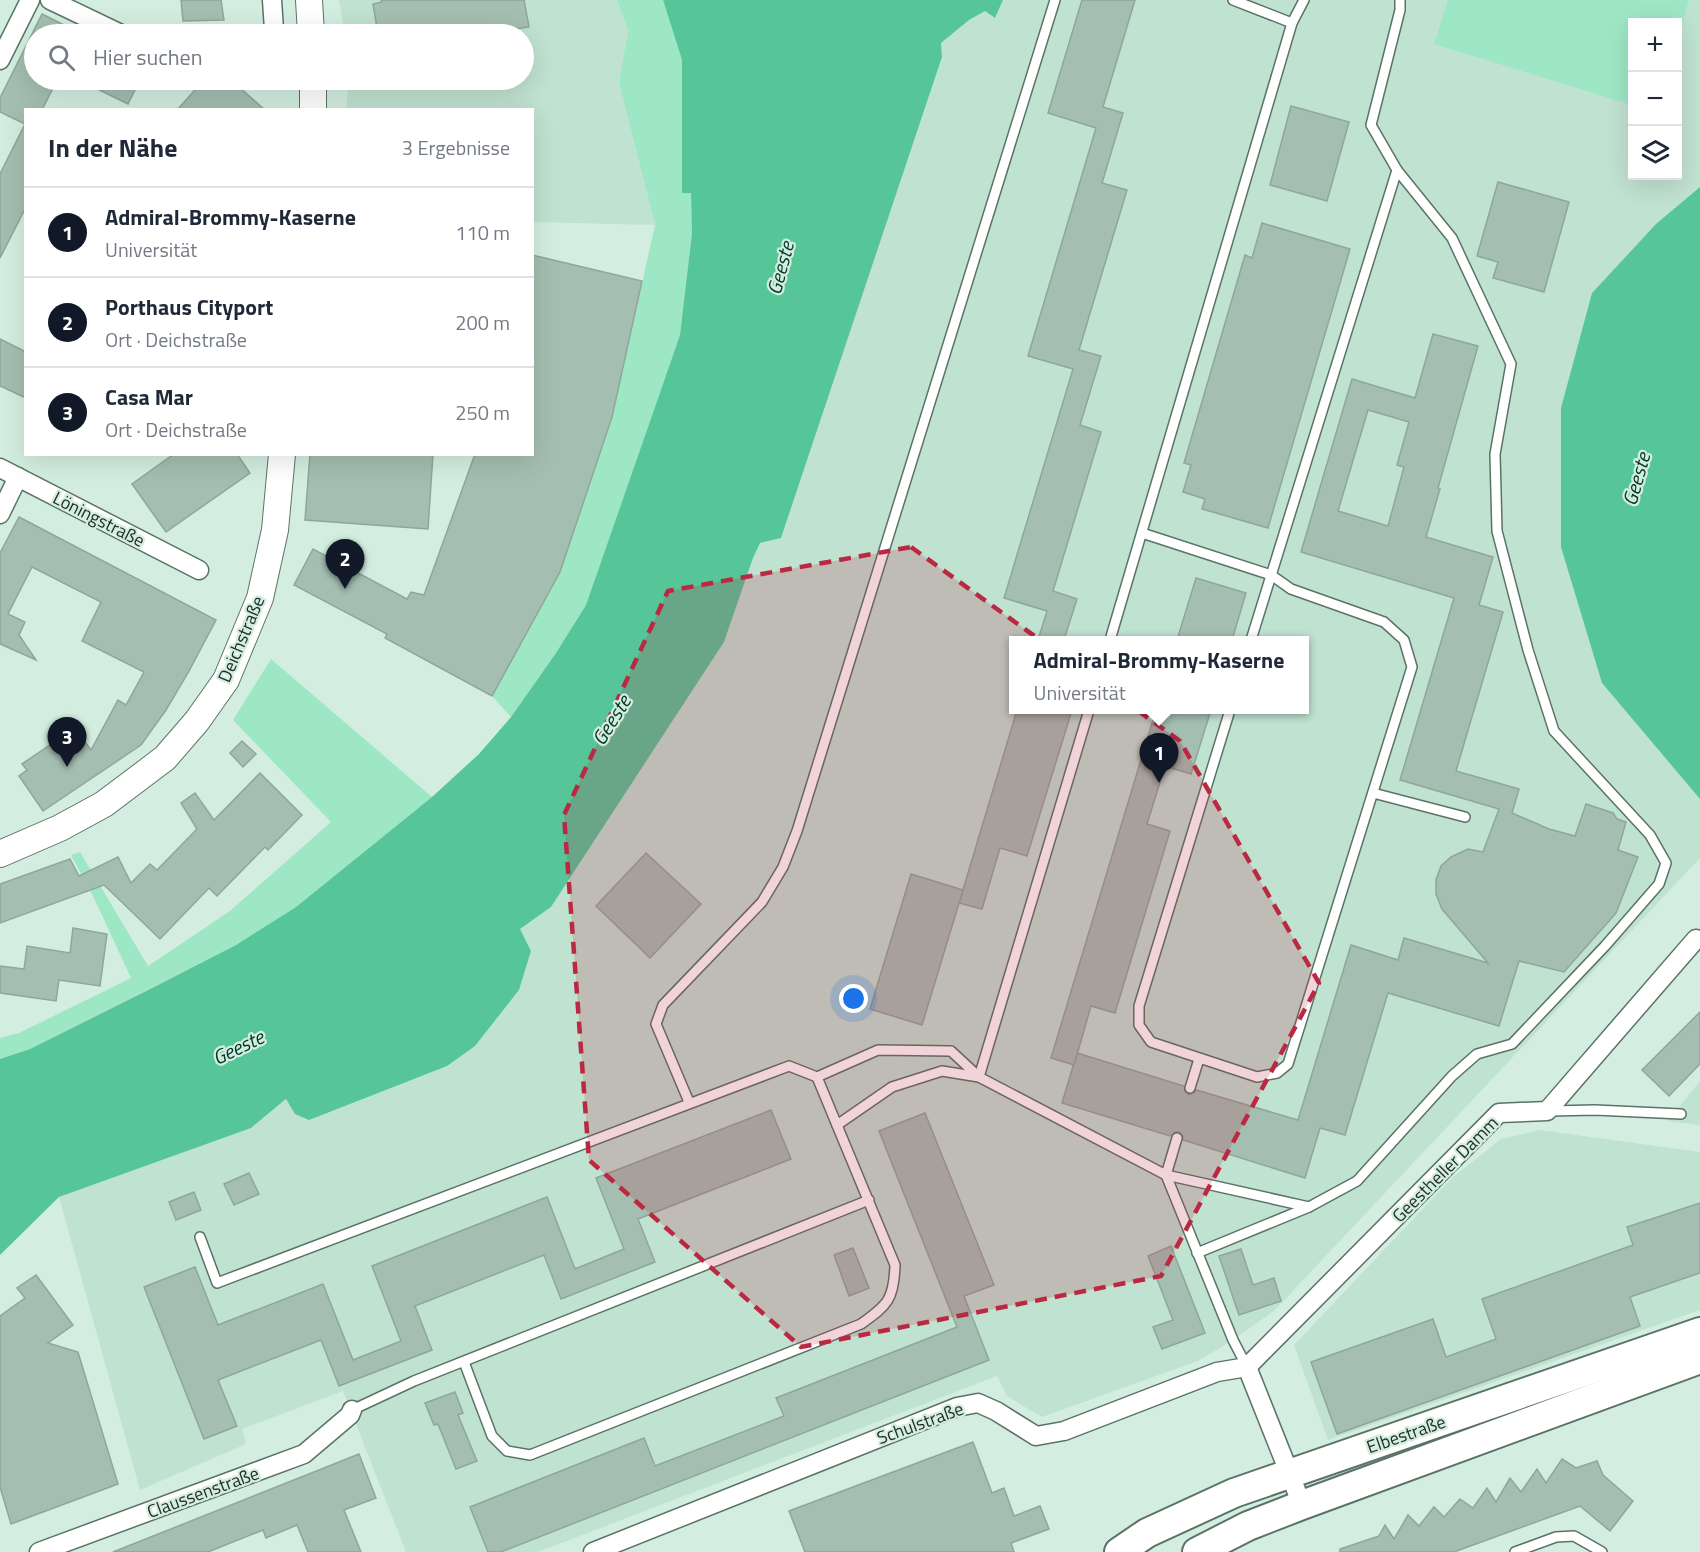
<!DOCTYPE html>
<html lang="de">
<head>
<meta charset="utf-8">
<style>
  body { margin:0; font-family:"Titillium Web",sans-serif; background:#f6f6f7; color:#1f2937 }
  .controls { position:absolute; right:18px; top:18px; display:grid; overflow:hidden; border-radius:0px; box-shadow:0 6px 24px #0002 }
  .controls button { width:54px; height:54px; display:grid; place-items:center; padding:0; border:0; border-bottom:2px solid #e0e1e3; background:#fff; color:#1f2937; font:30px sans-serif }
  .you { position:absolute; left:854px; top:999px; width:21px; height:21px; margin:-15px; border:4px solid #fff; border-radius:50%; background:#1a73e8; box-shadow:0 0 0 9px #1a73e833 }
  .badge { display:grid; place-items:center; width:39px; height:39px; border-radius:50%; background:#111827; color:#fff; font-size:20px; font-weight:700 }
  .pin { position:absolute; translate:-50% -50px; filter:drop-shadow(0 2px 3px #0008) }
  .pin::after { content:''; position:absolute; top:32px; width:21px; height:18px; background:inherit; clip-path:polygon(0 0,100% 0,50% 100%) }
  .popup { position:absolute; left:1009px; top:636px; width:300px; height:78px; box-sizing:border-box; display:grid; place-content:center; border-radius:0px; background:#fff; filter:drop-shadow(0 2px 4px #0005); font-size:20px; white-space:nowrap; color:#747a83 }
  .popup b { font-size:22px; color:#1f2937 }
  .popup::after { content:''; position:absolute; left:50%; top:100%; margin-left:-12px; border:12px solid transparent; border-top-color:#fff }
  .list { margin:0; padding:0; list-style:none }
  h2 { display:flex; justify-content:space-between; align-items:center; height:78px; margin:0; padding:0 24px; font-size:26px }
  h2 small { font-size:20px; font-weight:400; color:#747a83 }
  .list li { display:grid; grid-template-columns:39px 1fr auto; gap:18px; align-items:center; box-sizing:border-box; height:90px; padding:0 24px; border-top:2px solid #e0e1e3 }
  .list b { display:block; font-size:22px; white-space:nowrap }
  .list p { margin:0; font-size:20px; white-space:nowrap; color:#747a83 }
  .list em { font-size:20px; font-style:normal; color:#747a83 }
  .icon { flex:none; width:33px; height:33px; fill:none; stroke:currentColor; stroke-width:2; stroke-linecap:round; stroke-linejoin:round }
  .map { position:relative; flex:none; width:1700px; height:1552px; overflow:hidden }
  .search { position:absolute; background:#fff; box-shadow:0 6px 24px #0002; left:24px; top:24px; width:510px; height:66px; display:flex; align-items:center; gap:15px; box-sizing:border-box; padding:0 21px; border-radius:33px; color:#747a83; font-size:22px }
  .panel { position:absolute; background:#fff; box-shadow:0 6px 24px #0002; left:24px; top:108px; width:510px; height:348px; border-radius:0px }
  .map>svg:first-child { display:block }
  .built { fill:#c0e2d1; fill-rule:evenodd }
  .green { fill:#9ee7c5 }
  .water { fill:#56c699 }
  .building { fill:#a4beb1; stroke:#8ea79a; stroke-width:1.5; fill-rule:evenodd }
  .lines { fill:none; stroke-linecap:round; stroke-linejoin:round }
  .lane-casing { stroke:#5b7367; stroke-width:12 }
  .street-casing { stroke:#5b7367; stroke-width:21 }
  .secondary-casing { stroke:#5b7367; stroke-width:28 }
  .primary-casing { stroke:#5b7367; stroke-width:32 }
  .lane { stroke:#fff; stroke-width:9 }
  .street { stroke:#fff; stroke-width:18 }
  .secondary { stroke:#fff; stroke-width:26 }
  .primary { stroke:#fff; stroke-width:28 }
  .marked { fill:#ba2841; fill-opacity:0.2; stroke:#ba2841; stroke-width:4.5; stroke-dasharray:12 8; stroke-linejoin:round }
  .labels { text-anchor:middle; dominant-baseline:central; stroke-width:4.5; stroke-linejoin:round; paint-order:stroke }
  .street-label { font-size:18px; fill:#242e29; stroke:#d3eee0 }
  .water-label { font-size:20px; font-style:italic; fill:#033725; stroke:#d3eee0 }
</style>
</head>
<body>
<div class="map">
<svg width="1700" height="1552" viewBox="0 0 1700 1552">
  <rect width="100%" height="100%" fill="#d3eee0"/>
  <g class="built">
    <polygon points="339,0 617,0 628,31 619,83 655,225 533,222 532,110 346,109 349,80 524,80 524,34 345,34"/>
    <path d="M 1003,0 L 1700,0 L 1700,187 L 1656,224 L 1592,293 L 1602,683 L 1700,799 L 1700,858 L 1274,1311 L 1233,1340 L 1198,1361 L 1042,1417 L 1007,1396 L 997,1376 L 538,1552 L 406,1552 L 343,1391 L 242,1429 L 246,1444 L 140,1490 L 59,1197 L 251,1128 L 287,1099 L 475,1046 L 519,990 L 531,951 L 520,929 L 551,907 L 724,642 L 753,558 L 760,543 L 781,538 L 942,57 L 941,43 L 969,20 L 985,11 L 995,18 ZM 1632,22 L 1678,22 L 1678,176 L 1632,176 ZM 1014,640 L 1304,640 L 1304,710 L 1014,710 Z"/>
    <polygon points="1700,1081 1700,1125 1668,1121"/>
    <polygon points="1540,1130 1700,1152 1700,1310 1328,1440 1294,1345 1452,1178 1501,1139"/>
  </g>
  <g class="green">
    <polygon points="617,0 663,0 682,60 682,192 691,193 692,233 680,335 586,605 556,653 511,717 492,696 560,572 612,417 655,225 619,83 628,31"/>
    <polygon points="1448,0 1689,0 1678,37 1678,22 1632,22 1632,105 1434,44"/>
    <polygon points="271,659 432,797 296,907 236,945 30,1049 0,1059 0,1038 19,1033 131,978 94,898 71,855 80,852 148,966 230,911 331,822 233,720"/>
  </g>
  <g class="water">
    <polygon points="663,0 1003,0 995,18 985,11 969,20 941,43 942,57 781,538 760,543 753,558 724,642 551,907 520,929 531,951 519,990 475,1046 447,1066 309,1120 295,1114 286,1099 251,1128 59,1197 0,1255 0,1059 30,1049 150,989 236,945 296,907 432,797 479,754 511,717 556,653 586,605 680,335 692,233 691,193 682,193 682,60"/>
    <polygon points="1700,187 1700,799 1602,683 1561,547 1561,408 1592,293 1656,224"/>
  </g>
  <g class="building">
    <polygon points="181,0 221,0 224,20 183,21"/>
    <polygon points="381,0 524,0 529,27 484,34 378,34 373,4 382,2"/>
    <polygon points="1082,0 1135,0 1103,107 1123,113 1102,183 1127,190 1079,350 1101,356 1080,425 1101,432 1053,591 1077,599 1064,640 1038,640 1047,611 1004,598 1073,369 1028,356 1096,128 1048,113"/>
    <polygon points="42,14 82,34 34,34 34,80 57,80 42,110 26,110 26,207 0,258 0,174 25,124 0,112 0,98"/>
    <polygon points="79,80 140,80 128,104"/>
    <polygon points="204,80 231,80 265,110 177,110"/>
    <polygon points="1291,106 1349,122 1327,201 1270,185"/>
    <polygon points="1498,182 1569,202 1544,292 1493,278 1498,262 1477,256"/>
    <polygon points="1262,223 1350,249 1268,528 1202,509 1205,499 1183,492 1191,465 1184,463 1245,255 1252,258"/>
    <polygon points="532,255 642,281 612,417 560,572 492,696 385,638 387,634 294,585 313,549 407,599 411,592 424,595 475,454 532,454"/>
    <path d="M 1433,334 L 1478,346 L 1438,488 L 1440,489 L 1426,537 L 1493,557 L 1479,605 L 1503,612 L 1456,771 L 1519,789 L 1512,813 L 1549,829 L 1575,836 L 1586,804 L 1613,813 L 1617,819 L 1626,822 L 1618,850 L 1638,857 L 1616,913 L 1564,972 L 1519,961 L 1499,1026 L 1388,993 L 1345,1135 L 1320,1128 L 1305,1178 L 1183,1140 L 1183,1136 L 1179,1132 L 1175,1132 L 1170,1136 L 1062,1103 L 1077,1053 L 1184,1086 L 1185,1092 L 1189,1095 L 1194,1093 L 1196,1090 L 1298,1120 L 1351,945 L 1398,960 L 1404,938 L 1488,963 L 1442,909 L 1436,894 L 1436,880 L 1441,866 L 1451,857 L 1468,849 L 1483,852 L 1499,809 L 1400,780 L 1454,598 L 1301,552 L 1352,379 L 1415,398 ZM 1368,410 L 1409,422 L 1397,465 L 1404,467 L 1388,526 L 1338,511 Z"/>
    <polygon points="0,339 26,352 26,398 0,386"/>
    <polygon points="174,454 237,454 250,473 166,532 132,484"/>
    <polygon points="310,454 433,454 428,529 305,520"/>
    <polygon points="19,517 216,620 188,673 166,710 141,745 43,811 19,776 27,770 22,764 75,728 91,750 118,700 126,705 144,672 82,641 101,602 32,567 8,614 25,622 19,635 36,660 0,644 0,553"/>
    <polygon points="1196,578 1246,593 1232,640 1177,640"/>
    <polygon points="1017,710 1072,710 1027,856 1000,848 982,909 959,903"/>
    <polygon points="1156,710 1211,710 1191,774 1165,766 1147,824 1170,831 1115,1013 1091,1006 1074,1065 1051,1058"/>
    <polygon points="242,741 256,754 243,767 230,753"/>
    <polygon points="260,773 302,815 268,850 265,847 217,896 209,888 160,939 104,885 0,923 0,884 70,859 79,876 118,857 131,883 150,864 157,870 197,829 181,803 195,793 214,820"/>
    <polygon points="646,853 701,904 650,958 596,906"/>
    <polygon points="911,874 963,890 922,1025 870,1009"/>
    <polygon points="73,928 107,934 100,986 59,980 56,1001 0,993 0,966 24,969 27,946 70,953"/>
    <polygon points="1700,1012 1700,1064 1669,1096 1642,1070"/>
    <polygon points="771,1110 791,1159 638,1219 655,1262 561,1299 544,1255 415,1306 432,1350 339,1386 321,1340 218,1380 237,1426 204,1439 144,1287 195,1267 218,1325 323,1284 353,1360 401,1341 372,1266 547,1197 575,1269 624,1249 596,1178"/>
    <polygon points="925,1113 994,1285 964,1296 989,1360 501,1552 488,1552 470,1507 644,1438 655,1466 784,1416 776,1398 957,1327 879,1131"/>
    <polygon points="249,1173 259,1194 234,1205 224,1184"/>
    <polygon points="194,1192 201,1210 176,1220 169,1202"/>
    <polygon points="1700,1203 1700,1273 1630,1297 1640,1326 1337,1434 1311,1362 1433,1319 1446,1357 1496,1339 1482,1299 1633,1245 1627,1227"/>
    <polygon points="1171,1246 1205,1333 1162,1349 1153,1327 1173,1320 1148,1256"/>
    <polygon points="853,1248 869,1288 849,1296 834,1255"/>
    <polygon points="1241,1249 1253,1285 1274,1278 1281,1301 1239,1315 1219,1256"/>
    <polygon points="36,1275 73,1325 48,1343 78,1352 118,1484 11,1524 0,1487 0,1316 25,1298 17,1288"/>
    <polygon points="455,1392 463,1413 458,1415 477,1461 456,1469 438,1424 434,1425 425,1403"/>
    <polygon points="973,1442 992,1493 1004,1488 1014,1516 1040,1506 1049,1529 1011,1543 1014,1552 805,1552 789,1511"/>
    <polygon points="359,1454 376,1498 344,1510 361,1552 308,1552 297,1525 266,1538 263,1530 208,1552 113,1552"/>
    <polygon points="1562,1459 1576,1468 1597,1461 1603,1475 1633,1501 1610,1531 1580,1506 1454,1552 1340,1552 1340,1549 1379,1536 1385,1525 1394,1539 1408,1515 1419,1526 1434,1507 1444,1517 1460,1499 1473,1508 1487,1488 1496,1502 1510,1478 1521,1492 1537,1469 1546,1483"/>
  </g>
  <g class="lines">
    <defs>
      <g id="lane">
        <polyline points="1233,0 1292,23"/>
        <polyline points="1142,533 1271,575 1291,589 1384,622 1404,640 1412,667 1288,1064 1277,1073 1257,1077 1151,1042 1139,1025 1139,1006 1230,710"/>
        <polyline points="1110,640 1292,23 1304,0"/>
        <polyline points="1251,640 1397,170"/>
        <polyline points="1373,793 1465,817"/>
        <polyline points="1190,1088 1199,1059"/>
        <polyline points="689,1102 656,1024 663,1005 762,902 783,867 797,831 1055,0"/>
        <polyline points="1550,1111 1595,1110 1681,1114"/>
        <polyline points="837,1125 892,1087 942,1071 979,1077 1089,710"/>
        <polyline points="1177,1138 1166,1175 1309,1207"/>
        <polyline points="200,1237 217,1283 789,1066 817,1077 878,1050 951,1051 979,1077 1166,1175 1233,1340 1247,1367"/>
        <polyline points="1197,1253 1309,1207 1357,1181 1452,1076 1477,1054 1512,1044 1605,946 1659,884 1666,863 1650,835 1554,731 1528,650 1497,531 1495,454 1511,364 1452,238 1397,170 1371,125 1400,10 1400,0"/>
        <path d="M 464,1362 L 492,1436 L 507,1451 L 530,1455 L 861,1324 C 888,1305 894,1299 895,1265 L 817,1077"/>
        <polyline points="352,1410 414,1381 869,1200"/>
        <polyline points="1515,1552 1556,1537 1574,1536 1602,1552"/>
      </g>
      <g id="street">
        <polyline points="50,0 121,34"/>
        <polyline points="269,34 274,30 272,0"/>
        <polyline points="0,60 30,0"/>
        <polyline points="0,468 199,570"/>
        <polyline points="0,514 18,477"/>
        <polyline points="1247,1367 1499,1113 1547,1111 1696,939"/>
        <polyline points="1247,1367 1302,1505"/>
        <polyline points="39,1552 304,1454 350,1415 352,1410"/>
        <polyline points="593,1552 957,1407 978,1403 996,1411 1036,1436 1064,1431 1217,1372 1247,1367"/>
      </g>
      <g id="secondary">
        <polyline points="309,0 311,34"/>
        <polyline points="313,110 313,80"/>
        <polyline points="0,854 60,828 104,804 165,758 197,721 226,680 260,598 275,530 282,454"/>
      </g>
      <g id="primary">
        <polyline points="1119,1552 1147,1533 1234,1493 1700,1332"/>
        <polyline points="1197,1552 1248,1526 1302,1505 1700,1359"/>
      </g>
    </defs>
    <use href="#lane" class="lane-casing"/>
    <use href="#street" class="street-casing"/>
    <use href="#secondary" class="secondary-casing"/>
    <use href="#primary" class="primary-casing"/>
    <use href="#lane" class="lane"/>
    <use href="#street" class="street"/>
    <use href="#secondary" class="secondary"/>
    <use href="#primary" class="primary"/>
  </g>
  <path class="marked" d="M 911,547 L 1180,741 L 1319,983 L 1161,1276 L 801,1347 L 589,1160 L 564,815 L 668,591 Z"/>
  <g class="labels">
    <g class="street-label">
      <text transform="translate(99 519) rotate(27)">Löningstraße</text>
      <text transform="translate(241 639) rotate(-67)">Deichstraße</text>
      <text transform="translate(1445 1169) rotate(-45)">Geestheller Damm</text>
      <text transform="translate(920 1423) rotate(-20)">Schulstraße</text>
      <text transform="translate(1406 1434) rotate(-19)">Elbestraße</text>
      <text transform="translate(203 1492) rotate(-20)">Claussenstraße</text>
    </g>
    <g class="water-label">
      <text transform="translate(780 268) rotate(-75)">Geeste</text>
      <text transform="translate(1636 479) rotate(-74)">Geeste</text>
      <text transform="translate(611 720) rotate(-58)">Geeste</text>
      <text transform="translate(238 1047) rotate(-26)">Geeste</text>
    </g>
  </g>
</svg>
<div class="controls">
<button>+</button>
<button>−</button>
<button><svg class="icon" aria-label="layers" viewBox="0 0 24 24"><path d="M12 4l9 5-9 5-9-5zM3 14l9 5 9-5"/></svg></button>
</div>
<div class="you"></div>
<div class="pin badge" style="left:1159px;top:783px">1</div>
<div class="popup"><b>Admiral-Brommy-Kaserne</b>Universität</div>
<div class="pin badge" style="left:345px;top:589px">2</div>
<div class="pin badge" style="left:67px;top:767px">3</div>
<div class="search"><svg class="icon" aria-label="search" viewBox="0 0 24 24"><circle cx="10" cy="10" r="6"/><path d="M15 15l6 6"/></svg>Hier suchen</div>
<section class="panel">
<h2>In der Nähe<small>3 Ergebnisse</small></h2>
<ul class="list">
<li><span class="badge">1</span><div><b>Admiral-Brommy-Kaserne</b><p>Universität</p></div><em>110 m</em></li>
<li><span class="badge">2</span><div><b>Porthaus Cityport</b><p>Ort · Deichstraße</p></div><em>200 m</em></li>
<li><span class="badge">3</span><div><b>Casa Mar</b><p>Ort · Deichstraße</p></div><em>250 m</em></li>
</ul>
</section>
</div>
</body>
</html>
